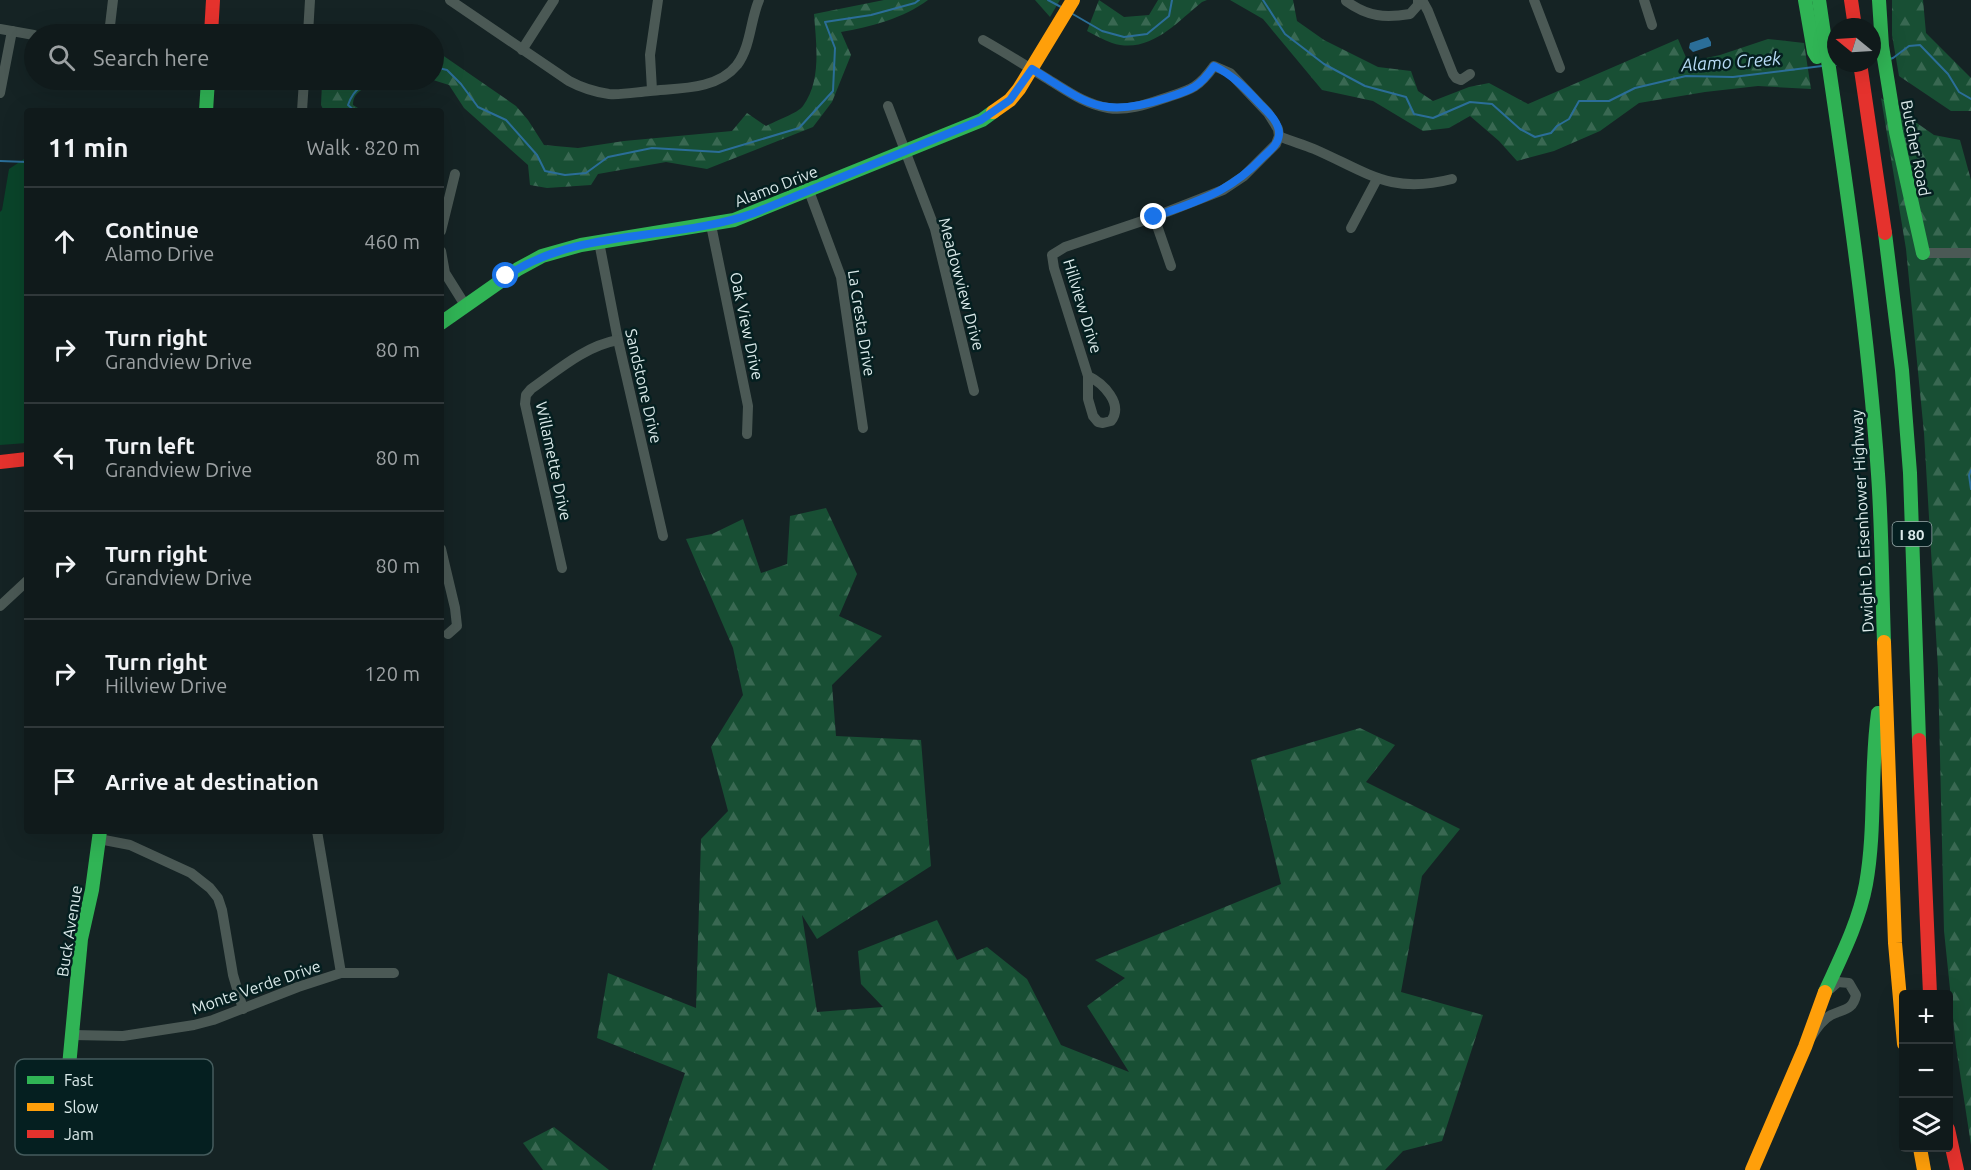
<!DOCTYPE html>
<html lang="en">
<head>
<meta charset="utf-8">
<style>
  body { margin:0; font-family:Ubuntu,sans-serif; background:#1e2728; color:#f1f3f6 }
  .controls { position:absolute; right:18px; bottom:18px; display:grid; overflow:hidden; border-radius:6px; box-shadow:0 6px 24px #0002 }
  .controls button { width:54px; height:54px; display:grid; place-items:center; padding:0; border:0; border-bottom:2px solid #30383a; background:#101a1b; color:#f1f3f6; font:30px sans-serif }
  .compass { position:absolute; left:1827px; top:18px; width:54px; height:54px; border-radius:50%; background:#101a1b; box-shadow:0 6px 24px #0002; rotate:288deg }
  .stop { position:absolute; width:18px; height:18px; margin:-14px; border:4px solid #1a73e8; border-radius:50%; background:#fff }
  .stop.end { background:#1a73e8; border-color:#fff; box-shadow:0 2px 6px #0008 }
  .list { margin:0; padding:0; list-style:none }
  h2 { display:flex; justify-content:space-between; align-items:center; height:78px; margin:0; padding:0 24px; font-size:26px }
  h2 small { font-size:20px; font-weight:400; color:#9ca1a3 }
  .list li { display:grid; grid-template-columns:39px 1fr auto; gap:18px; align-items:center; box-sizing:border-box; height:108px; padding:0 24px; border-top:2px solid #30383a }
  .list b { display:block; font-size:22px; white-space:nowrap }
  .list p { margin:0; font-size:20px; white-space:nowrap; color:#9ca1a3 }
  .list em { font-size:20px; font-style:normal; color:#9ca1a3 }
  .icon { flex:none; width:33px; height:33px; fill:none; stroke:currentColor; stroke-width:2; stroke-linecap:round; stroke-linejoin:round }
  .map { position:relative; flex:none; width:1971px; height:1170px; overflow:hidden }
  .search { position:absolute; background:#101a1b; box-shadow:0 6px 24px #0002; left:24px; top:24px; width:420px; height:66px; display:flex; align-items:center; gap:15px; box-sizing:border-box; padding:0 21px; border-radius:33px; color:#9ca1a3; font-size:22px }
  .panel { position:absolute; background:#101a1b; box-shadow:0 6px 24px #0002; left:24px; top:108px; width:420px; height:726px; border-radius:6px }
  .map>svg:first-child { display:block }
  .forest { fill:url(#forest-firs) }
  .park { fill:#0a442a }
  .water { fill:#2b6e98 }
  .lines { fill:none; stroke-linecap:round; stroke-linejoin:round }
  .stream { stroke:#2b6e98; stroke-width:2 }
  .street { stroke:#4b5955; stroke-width:10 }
  .fast { stroke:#30b455; stroke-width:14 }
  .slow { stroke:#ff9f0a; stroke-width:14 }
  .jam { stroke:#e5322d; stroke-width:14 }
  .route { stroke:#1a73e8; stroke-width:8 }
  .labels { text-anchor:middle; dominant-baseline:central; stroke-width:5; stroke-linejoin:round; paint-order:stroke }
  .shield { fill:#051f20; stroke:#9badad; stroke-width:1.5 }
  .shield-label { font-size:15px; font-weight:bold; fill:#dbeaea }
  .street-label { font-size:16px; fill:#dbeaea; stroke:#051f20 }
  .water-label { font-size:18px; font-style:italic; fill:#b7daf5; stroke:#051f20 }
  .key { fill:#051f20; stroke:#455c5d; stroke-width:1.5 }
  .key-label { font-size:16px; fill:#dbeaea }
</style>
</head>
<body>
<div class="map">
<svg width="1971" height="1170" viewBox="0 0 1971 1170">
  <defs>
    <pattern id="forest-firs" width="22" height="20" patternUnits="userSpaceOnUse" patternTransform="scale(1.5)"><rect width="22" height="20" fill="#184f34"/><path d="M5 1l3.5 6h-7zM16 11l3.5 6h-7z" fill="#396852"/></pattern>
  </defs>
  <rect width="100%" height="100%" fill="#152324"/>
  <g class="forest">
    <path d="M 884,0 L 928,0 C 904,18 870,27 841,32 L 851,55 L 832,102 L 813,127 L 707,169 L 666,162 L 598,174 L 591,185 L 547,188 L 530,185 L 528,165 L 464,108 L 449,85 L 433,80 L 434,50 L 435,50 L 516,106 L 528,120 L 544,145 L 578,148 L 624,141 L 732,131 L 747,113 L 766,126 C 775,121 798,113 803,106 C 822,80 816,43 814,14 Z"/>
    <polygon points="1035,0 1060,0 1050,17"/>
    <path d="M 1099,0 L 1124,17 L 1149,15 L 1158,0 L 1207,0 L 1202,2 C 1176,23 1149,55 1112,43 C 1104,40 1095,35 1087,31 Z"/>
    <polygon points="1230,0 1293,0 1297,21 1324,40 1378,67 1411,71 1418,91 1433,101 1469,87 1489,83 1528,104 1678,39 1688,62 1720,55 1768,39 1804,43 1811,89 1758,86 1705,92 1639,103 1600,131 1554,151 1517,161 1499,141 1470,116 1449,128 1423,131 1373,101 1322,90 1263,19"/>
    <polygon points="1892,0 1923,0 1926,33 1971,78 1971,111 1951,111 1899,76 1892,35"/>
    <path d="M 331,80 L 424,80 L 364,88 C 357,93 353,96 353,105 L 363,111 L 324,111 L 321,105 L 322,83 Z"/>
    <polygon points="1881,98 1934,135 1960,140 1971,180 1971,1145 1956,1047 1944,931 1938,669 1924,433 1906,249"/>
    <polygon points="826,508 857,574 839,616 882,636 832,685 836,736 921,740 931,866 817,939 802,915 817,1012 883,1007 861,984 858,951 937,920 957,960 987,947 1027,979 1061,1045 1129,1072 1087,1006 1125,978 1095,960 1281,884 1251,760 1360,728 1395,745 1366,782 1460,829 1422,876 1401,992 1483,1015 1442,1141 1403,1151 1385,1170 652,1170 685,1073 597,1038 608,973 696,1008 701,839 728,811 711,747 743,695 733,648 686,539 712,534 743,519 761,573 787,564 790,516"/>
    <polygon points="554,1127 609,1170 543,1170 523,1143"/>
  </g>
  <polygon class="park" points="27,157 27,443 0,445 0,212 2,210 9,169"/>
  <polygon class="water" points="1708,37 1711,42 1711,46 1693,52 1689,48 1690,43"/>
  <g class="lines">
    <g class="stream">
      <polyline points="1048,0 1061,7"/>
      <polyline points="1263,0 1285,34 1324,64 1365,86 1406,97 1414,114 1433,118 1470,102 1492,104 1520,129 1535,137 1551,133 1557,126 1569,119 1579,101 1609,101 1635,88 1686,76 1733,77 1822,66"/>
      <polyline points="1071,13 1102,31 1124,37 1147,34 1169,16 1172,0"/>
      <polyline points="1890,59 1893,58 1909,46 1920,45 1948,74 1959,92 1971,99"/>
      <polyline points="1837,65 1851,63"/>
      <polyline points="434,67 447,70 461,84 478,107 506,120 537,155 545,171 565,175 586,173 608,157 652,148 719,152 799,128 833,91 835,48 825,22 871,15 915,3 919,0"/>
      <path d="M 355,111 L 348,105 C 355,85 365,84 384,80"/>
      <polyline points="0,161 27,162"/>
      <polyline points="1971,470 1969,475 1971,489"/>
    </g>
    <g class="street">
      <path d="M 450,0 L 569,81 C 582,88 595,92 609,94 C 622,95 637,92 650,91 C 679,88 717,90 737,65 C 751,46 750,21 759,0"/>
      <polyline points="1422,0 1428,11 1453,74 1456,78 1461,80 1470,74"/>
      <polyline points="1534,0 1560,68"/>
      <polyline points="1644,0 1652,25"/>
      <path d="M 1346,1 C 1368,17 1385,18 1410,14 L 1418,5 L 1418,0"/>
      <polyline points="0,29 34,35"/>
      <polyline points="109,34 113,0"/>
      <polyline points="308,34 310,0"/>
      <path d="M 983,40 C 1004,52 1025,65 1046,78 C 1066,90 1084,104 1108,108 C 1126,111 1145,105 1162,99 C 1189,90 1197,90 1214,66 L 1230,73 L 1268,113 L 1278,129 L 1279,136 L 1276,144 L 1244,176 L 1223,190 L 1154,217 L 1065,247 L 1052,255 L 1054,268 L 1088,376 L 1088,399 L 1093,416 L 1098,422 L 1103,423 L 1111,421 C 1124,404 1103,383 1088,376"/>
      <polyline points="522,50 554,0"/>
      <polyline points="652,90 650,55 658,0"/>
      <polyline points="0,93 12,31"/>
      <polyline points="888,106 935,229 974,391"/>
      <polyline points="302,111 304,80"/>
      <path d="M 1279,136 C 1290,141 1302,144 1314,149 C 1367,172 1390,195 1452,179"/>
      <polyline points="809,191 841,277 863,428"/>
      <polyline points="1154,217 1171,266"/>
      <polyline points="711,225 748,406 747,434"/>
      <polyline points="1351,228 1377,179"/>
      <polyline points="441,231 455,174"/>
      <polyline points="599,242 618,340 663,536"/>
      <polyline points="441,251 445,273 465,305"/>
      <polyline points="1923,253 1971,253"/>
      <polyline points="441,549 455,608 457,626 448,634"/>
      <path d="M 562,568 L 525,404 L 526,395 L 531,389 C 558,370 585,346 618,340"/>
      <polyline points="0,606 27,581"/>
      <polyline points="317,831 341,973"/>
      <polyline points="99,839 130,845 191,873 210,888 218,898 222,910 233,975 243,1009"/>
      <polyline points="73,1035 123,1036 194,1025 213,1020 298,987 341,973 394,973"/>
      <path d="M 1811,1037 C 1816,1029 1823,1019 1831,1015 C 1844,1009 1853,1010 1856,995 L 1849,983 L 1838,982 L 1830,989"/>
    </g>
    <g class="fast">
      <polyline points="1805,0 1814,52 1817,57"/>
      <path d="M 1819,0 C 1842,157 1867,315 1878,474 C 1882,530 1882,586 1884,642"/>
      <polyline points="1879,0 1882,46 1896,132 1923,253"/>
      <polyline points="206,111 208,80"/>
      <polyline points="1885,233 1902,370 1910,473 1919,740"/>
      <polyline points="441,323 518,269 542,256 581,245 734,220 982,120 993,112"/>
      <path d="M 1825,992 C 1841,957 1859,922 1866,884 C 1876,828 1870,770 1878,713"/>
      <polyline points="66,1098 81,939 92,890 100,831"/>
    </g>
    <g class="slow">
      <polyline points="993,112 1010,100 1019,89 1073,0"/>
      <polyline points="1884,642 1895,943 1904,1044"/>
      <polyline points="1920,1148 1924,1170"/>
      <polyline points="1752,1170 1805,1047 1825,992"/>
    </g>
    <g class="jam">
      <polyline points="1851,0 1855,27"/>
      <polyline points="211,34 213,0"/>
      <polyline points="1860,63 1885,233"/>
      <polyline points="0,462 27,459"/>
      <polyline points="1919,740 1930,994"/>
      <polyline points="1948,1129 1957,1170"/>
    </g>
  </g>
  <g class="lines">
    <path class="route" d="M 506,276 C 580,227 673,242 754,213 L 981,120 L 1010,100 L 1032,69 C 1086,102 1100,120 1166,98 C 1191,90 1199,88 1214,66 C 1233,75 1246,89 1260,104 C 1268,112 1280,123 1279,135 C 1278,145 1269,151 1263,157 C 1229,193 1199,200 1154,217"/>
  </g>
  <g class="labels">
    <rect class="shield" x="1892.5" y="522" width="39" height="24" rx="4.5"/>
    <g class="shield-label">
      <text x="1912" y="534">I 80</text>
    </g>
    <g class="street-label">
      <text transform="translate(1916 148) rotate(79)">Butcher Road</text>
      <text transform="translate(776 186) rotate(-21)">Alamo Drive</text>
      <text transform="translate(962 284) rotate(75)">Meadowview Drive</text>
      <text transform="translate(1083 306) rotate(73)">Hillview Drive</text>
      <text transform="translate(862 323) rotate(81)">La Cresta Drive</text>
      <text transform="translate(747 326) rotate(78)">Oak View Drive</text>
      <text transform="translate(644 386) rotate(77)">Sandstone Drive</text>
      <text transform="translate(554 461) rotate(78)">Willamette Drive</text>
      <text transform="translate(1862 521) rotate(-93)">Dwight D. Eisenhower Highway</text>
      <text transform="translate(69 931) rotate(-81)">Buck Avenue</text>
      <text transform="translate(256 987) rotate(-19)">Monte Verde Drive</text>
    </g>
    <g class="water-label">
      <text transform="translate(1731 61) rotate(-4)">Alamo Creek</text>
    </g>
  </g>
  <rect x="15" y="1059" width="198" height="96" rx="9" class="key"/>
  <rect x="27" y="1076" width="27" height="8" fill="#30b455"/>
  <rect x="27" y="1103" width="27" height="8" fill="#ff9f0a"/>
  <rect x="27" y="1130" width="27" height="8" fill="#e5322d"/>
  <g class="key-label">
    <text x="64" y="1086">Fast</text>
    <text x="64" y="1113">Slow</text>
    <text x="64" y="1140">Jam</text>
  </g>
</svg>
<div class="controls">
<button>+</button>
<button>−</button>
<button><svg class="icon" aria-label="layers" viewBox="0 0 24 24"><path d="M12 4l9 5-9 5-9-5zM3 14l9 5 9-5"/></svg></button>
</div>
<svg class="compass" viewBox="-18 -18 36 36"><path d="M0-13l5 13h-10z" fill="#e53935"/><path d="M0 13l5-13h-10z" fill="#9ca1a3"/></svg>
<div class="stop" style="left:506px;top:276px"></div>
<div class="stop end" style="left:1154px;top:217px"></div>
<div class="search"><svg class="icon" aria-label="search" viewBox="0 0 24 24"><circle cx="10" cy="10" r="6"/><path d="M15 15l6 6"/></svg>Search here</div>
<section class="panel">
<h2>11 min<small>Walk · 820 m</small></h2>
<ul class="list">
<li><svg class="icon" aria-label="ahead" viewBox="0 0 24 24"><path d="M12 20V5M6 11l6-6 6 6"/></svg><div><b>Continue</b><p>Alamo Drive</p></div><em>460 m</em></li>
<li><svg class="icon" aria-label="right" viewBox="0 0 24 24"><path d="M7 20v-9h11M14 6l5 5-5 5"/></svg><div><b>Turn right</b><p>Grandview Drive</p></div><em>80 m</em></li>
<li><svg class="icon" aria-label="left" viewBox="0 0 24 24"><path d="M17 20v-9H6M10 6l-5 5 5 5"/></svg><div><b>Turn left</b><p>Grandview Drive</p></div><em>80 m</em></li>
<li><svg class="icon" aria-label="right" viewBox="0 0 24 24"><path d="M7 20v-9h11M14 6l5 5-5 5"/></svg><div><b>Turn right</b><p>Grandview Drive</p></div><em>80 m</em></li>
<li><svg class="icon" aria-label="right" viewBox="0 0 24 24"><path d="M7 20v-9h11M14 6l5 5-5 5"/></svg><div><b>Turn right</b><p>Hillview Drive</p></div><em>120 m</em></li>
<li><svg class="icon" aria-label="arrive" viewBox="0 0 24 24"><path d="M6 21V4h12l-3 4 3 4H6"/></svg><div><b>Arrive at destination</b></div></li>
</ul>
</section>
</div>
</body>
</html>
